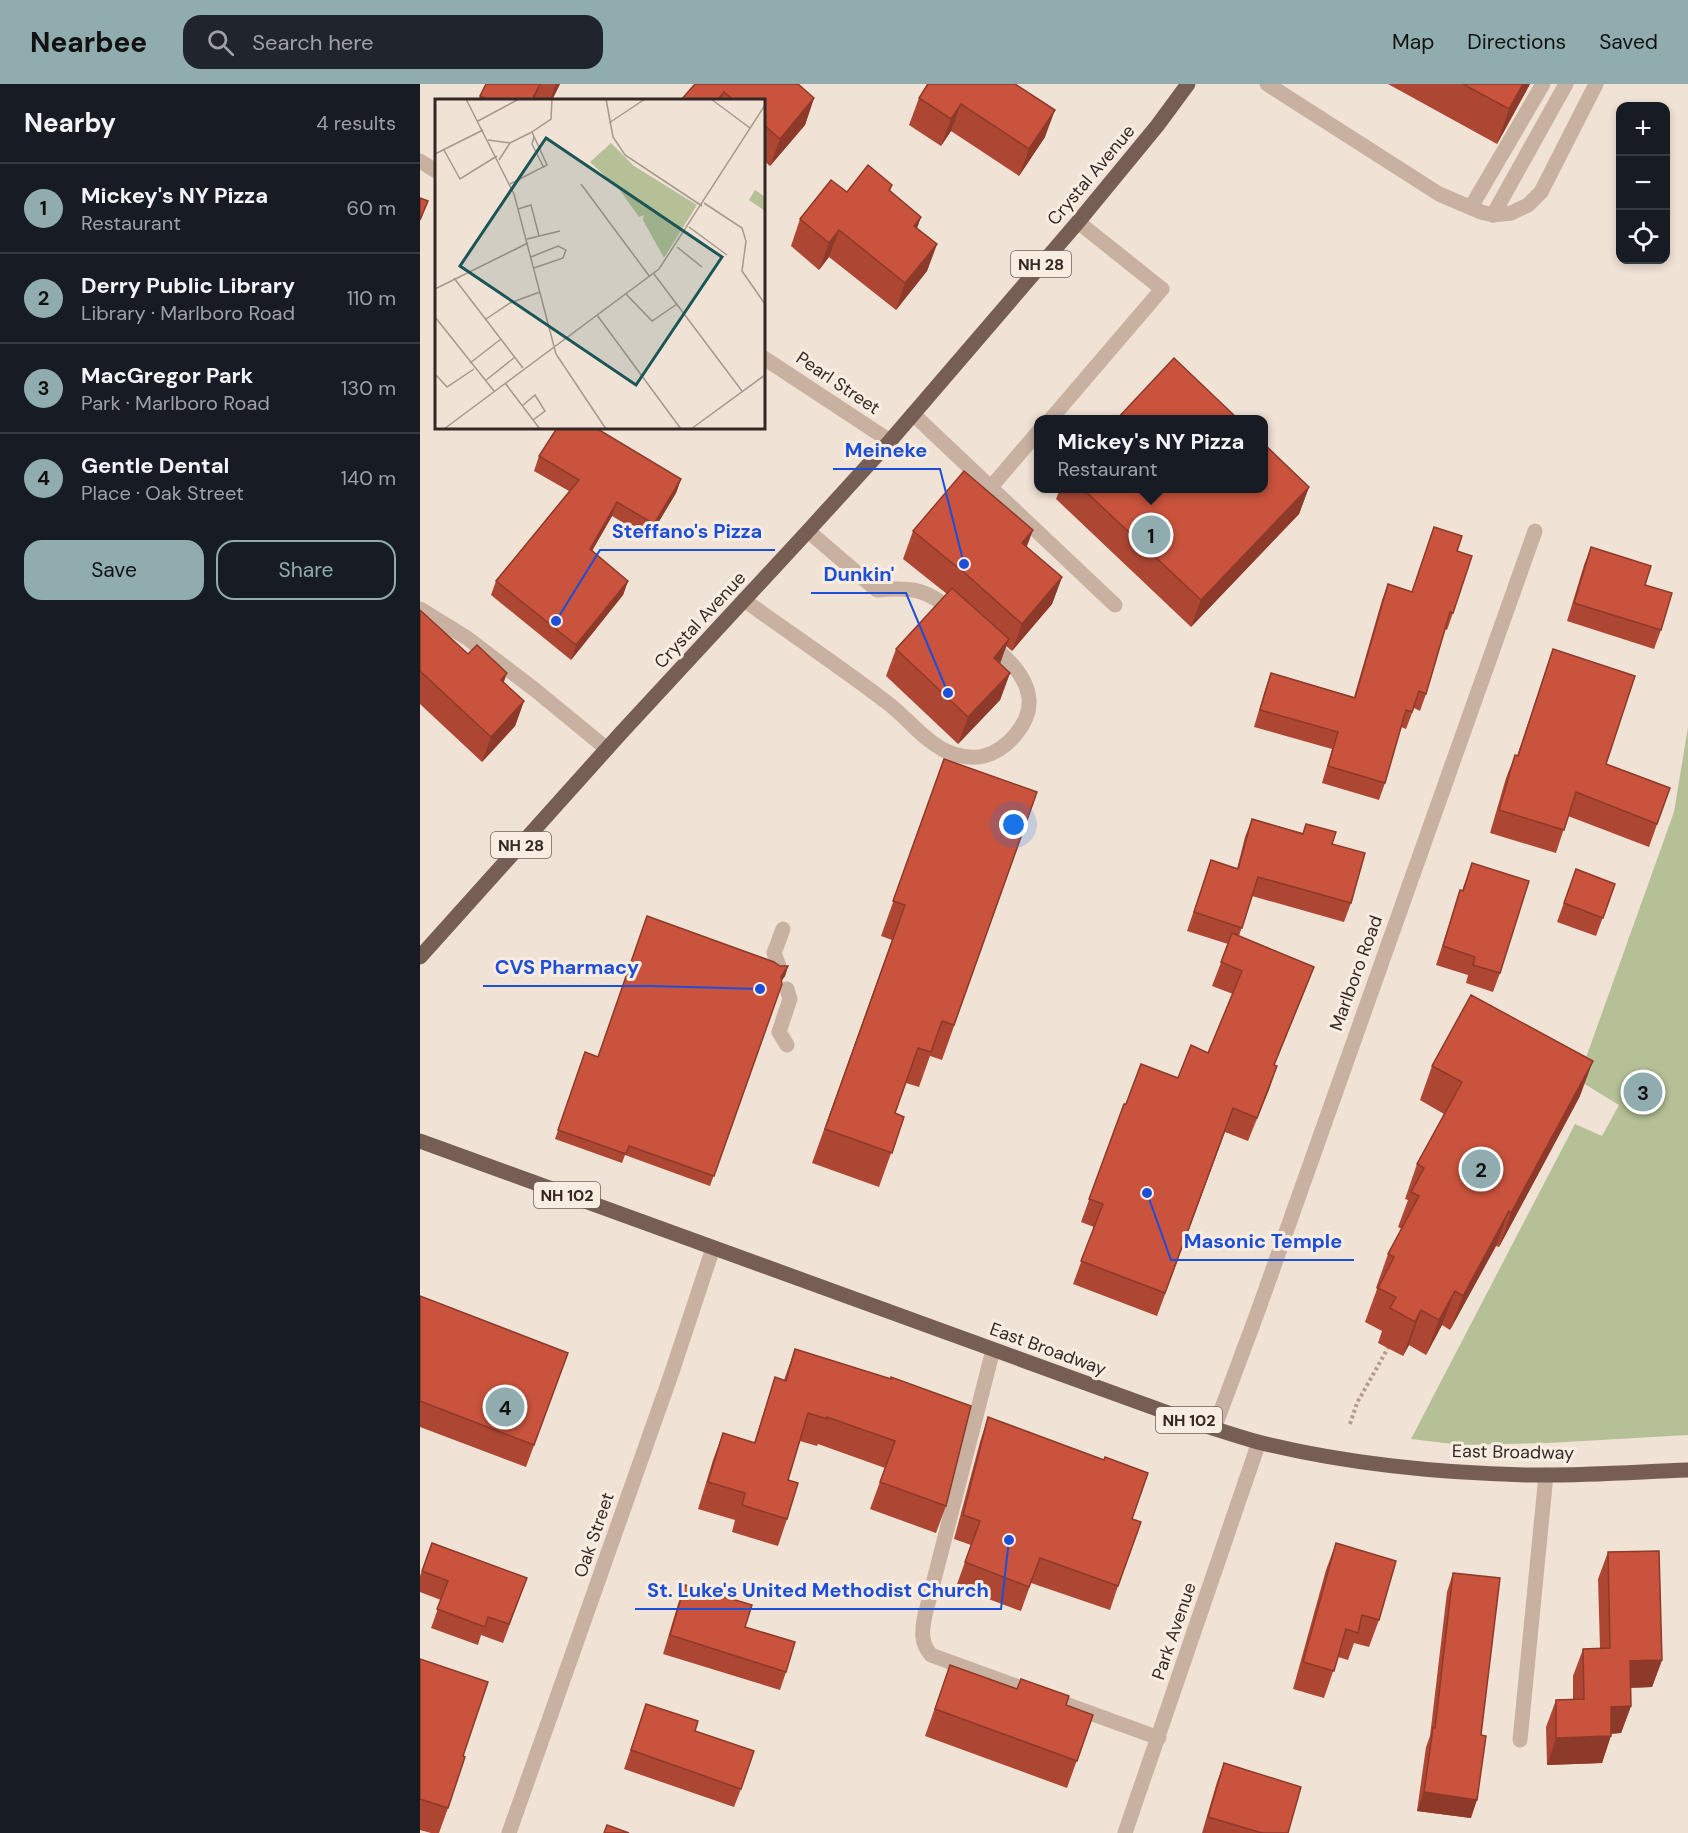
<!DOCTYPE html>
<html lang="en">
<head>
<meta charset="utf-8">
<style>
  body { margin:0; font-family:"DM Sans",sans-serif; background:#20242c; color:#f1f3f6 }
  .controls { position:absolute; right:18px; top:18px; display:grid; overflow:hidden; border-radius:12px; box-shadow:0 3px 9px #0003 }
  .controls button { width:54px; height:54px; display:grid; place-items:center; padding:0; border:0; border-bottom:2px solid #363941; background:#171b24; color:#f1f3f6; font:30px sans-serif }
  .you { position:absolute; left:594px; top:741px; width:21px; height:21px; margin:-15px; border:4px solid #fff; border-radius:50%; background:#1a73e8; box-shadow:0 0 0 9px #1a73e833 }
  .badge { display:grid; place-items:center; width:39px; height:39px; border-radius:50%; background:#90acae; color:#111; font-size:20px; font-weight:700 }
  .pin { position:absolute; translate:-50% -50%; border:3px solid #fff; box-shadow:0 2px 6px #0006 }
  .popup { position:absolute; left:614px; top:331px; width:234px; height:78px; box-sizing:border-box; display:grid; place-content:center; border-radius:12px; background:#171b24; filter:drop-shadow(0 2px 4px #0005); font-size:20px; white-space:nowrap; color:#9ea1a6 }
  .popup b { font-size:22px; color:#f1f3f6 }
  .popup::after { content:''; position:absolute; left:50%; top:100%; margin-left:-12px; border:12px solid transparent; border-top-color:#171b24 }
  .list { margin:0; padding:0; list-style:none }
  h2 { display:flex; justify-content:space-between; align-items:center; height:78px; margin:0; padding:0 24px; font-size:26px }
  h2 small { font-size:20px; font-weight:400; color:#9ea1a6 }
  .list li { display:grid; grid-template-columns:39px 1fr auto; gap:18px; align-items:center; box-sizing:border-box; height:90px; padding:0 24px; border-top:2px solid #363941 }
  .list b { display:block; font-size:22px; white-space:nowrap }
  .list p { margin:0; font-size:20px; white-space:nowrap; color:#9ea1a6 }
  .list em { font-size:20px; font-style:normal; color:#9ea1a6 }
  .actions { display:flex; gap:12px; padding:18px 24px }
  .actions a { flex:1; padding:14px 0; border:2px solid #90acae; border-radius:18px; text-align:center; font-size:21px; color:#90acae }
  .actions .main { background:#90acae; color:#111 }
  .icon { flex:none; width:33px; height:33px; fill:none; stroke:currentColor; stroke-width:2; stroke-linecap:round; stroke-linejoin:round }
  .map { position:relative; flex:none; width:1268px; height:1749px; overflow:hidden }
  header { display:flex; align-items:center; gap:36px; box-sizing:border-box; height:84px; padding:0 30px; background:#90acae; color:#111 }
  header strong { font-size:28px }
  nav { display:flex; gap:33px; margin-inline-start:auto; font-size:21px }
  .search { width:420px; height:54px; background:#20242c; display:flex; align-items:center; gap:15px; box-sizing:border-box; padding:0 21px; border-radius:18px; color:#9ea1a6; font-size:22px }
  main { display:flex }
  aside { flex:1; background:#171b24 }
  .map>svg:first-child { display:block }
  .green { fill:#b5c096 }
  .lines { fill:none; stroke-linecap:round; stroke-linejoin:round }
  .path { stroke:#b59b8d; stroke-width:4; stroke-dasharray:3 3; stroke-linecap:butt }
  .minor { stroke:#c9b1a2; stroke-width:15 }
  .major { stroke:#765e55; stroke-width:15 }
  .wall { fill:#ad4734 }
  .shaded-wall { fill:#8d3a2a }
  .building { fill:#c9533c; stroke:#8d3a2a; stroke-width:1.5 }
  .labels { text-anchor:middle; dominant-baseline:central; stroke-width:6; stroke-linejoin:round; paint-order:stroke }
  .shield { fill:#f9ede2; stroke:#6f635e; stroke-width:1.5 }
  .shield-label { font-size:16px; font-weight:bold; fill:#342825 }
  .street-label { font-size:18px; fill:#342825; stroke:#f9ede2 }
  .inset-road { fill:none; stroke:#a5988f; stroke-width:1.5 }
  .view { fill:#1a5655; fill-opacity:0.15; stroke:#1a5655; stroke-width:3 }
  .inset-edge { fill:none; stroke:#342825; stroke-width:3 }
  .leader { fill:none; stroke:#1d4ed8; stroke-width:2 }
  .callout-dot { fill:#1d4ed8; stroke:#f9ede2; stroke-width:2 }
  .callout-label { font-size:20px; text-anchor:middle; font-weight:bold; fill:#1d4ed8; stroke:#f9ede2; stroke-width:6; stroke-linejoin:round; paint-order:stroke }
</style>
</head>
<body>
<header>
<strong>Nearbee</strong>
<div class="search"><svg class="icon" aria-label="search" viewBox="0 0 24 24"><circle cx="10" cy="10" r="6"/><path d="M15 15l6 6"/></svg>Search here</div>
<nav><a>Map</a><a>Directions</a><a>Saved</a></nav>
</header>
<main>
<aside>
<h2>Nearby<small>4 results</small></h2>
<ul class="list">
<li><span class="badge">1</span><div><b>Mickey's NY Pizza</b><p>Restaurant</p></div><em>60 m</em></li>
<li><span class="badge">2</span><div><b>Derry Public Library</b><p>Library · Marlboro Road</p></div><em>110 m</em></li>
<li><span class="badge">3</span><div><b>MacGregor Park</b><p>Park · Marlboro Road</p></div><em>130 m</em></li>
<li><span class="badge">4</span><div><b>Gentle Dental</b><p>Place · Oak Street</p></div><em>140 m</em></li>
</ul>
<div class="actions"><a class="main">Save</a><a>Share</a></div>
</aside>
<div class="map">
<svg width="1268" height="1749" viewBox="0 0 1268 1749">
  <rect width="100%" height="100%" fill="#f1e2d6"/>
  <polygon class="green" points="1268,643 1268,1351 1128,1359 1041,1361 991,1355 1155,1040 1182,1052 1199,1021 1158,996 1254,728"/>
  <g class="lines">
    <polyline class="path" points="930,1340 937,1319 968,1264"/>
    <g class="minor">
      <polyline points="847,0 1019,110 1061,128 1073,131 1091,129 1108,121 1121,108 1176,0"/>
      <polyline points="0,77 16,87"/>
      <polyline points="1051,123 1123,0"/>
      <polyline points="1073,131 1146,0"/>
      <polyline points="344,274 470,357"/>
      <polyline points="493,330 695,521"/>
      <polyline points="630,336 742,205 658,138"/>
      <polyline points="571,403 618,348"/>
      <path d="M 388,447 L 457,506 C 494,503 507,505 536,530"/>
      <path d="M 324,516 C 371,550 419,582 465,617 C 486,632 501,654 524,666 C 535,672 552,675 564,672 C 587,666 611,639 609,615 C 607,591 585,572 568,558"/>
      <polyline points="0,525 47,554 114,605 187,665"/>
      <polyline points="359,882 354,869 363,845"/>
      <polyline points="367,905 370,915 359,948 367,961"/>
      <path d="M 573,1266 L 505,1531 C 502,1546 500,1558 511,1571 L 739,1654"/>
      <polyline points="794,1345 838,1227 1115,447"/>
      <polyline points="1100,1656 1126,1391"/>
      <polyline points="89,1749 252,1288 293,1164"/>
      <polyline points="705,1749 839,1358"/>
    </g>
    <g class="major">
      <polyline points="0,873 201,649 388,447 470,357 658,138 737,42 768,0"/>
      <path d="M 0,1057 L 751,1330 C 780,1340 809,1350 838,1358 C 926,1380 1018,1389 1109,1391 C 1162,1392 1215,1388 1268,1386"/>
    </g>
  </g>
  <g class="wall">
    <polygon points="66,0 140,0 132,16 58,16"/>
    <polygon points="275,0 394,14 385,41 350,82 344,77 344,16 261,16"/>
    <polygon points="507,0 595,0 625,53 599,92 531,47 521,62 489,41 499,14"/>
    <polygon points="968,0 1110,0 1077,60"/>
    <polygon points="472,101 470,107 501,133 497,144 517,160 507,187 476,226 409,173 399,186 371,162 380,135"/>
    <polygon points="119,372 261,395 256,409 229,454 192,432 172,467 208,497 203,511 151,576 71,511 76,497 149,407 114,387"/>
    <polygon points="889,403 879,430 771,543 636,415 640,405 843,405"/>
    <polygon points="493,447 607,463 642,493 632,520 592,567 586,562 580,580 590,589 580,616 538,660 466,592 476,565 527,510 483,475"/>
    <polygon points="1171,463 1225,501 1241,546 1234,565 1147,537 1164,481"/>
    <polygon points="1037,467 1033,529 1027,546 1025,545 1006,610 1000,627 994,624 986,645 981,643 965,699 959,716 902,699 912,665 834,643 845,606 851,589 934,613 962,516 968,500 992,508"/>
    <polygon points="0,526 48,570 84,599 104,617 95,642 62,678 0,620"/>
    <polygon points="1133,565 1186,680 1250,704 1229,763 1148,732 1136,769 1070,749 1086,694 1095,671 1097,672"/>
    <polygon points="524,675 617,708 522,976 510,972 499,1003 486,999 475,1029 484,1033 459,1103 392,1079 472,856 461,852"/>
    <polygon points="832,735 883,749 886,740 912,760 931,819 924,838 832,812 819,852 894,883 885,906 854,981 857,982 828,1057 805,1048 737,1232 653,1200 674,1143 661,1138 704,1020 706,1020 758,994 788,969 813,910 792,902 808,860 767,847 791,776 817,785 825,753"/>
    <polygon points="1052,779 1080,889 1073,908 1046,899 1048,891 1016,881 1034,825 1040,806 1042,807"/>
    <polygon points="1156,785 1195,800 1176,852 1137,838"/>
    <polygon points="360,882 368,882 365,892 361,897 362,900 290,1102 205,1071 202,1079 135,1055 165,968 178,973"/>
    <polygon points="1012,982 1160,1012 1079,1163 1076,1162 1030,1246 1022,1241 1006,1271 989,1261 983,1272 958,1259 962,1247 945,1238 957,1205 956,1204 968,1170 982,1145 978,1143 988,1116 985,1115 997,1080 1024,1030 1000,1016"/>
    <polygon points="0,1212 148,1269 106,1383 0,1343"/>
    <polygon points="375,1265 471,1295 526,1422 516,1449 450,1425 465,1384 398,1360 397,1362 380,1357 368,1396 367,1435 358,1462 312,1448 315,1436 278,1425 293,1376 303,1349 334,1359 346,1321 355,1293 364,1296"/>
    <polygon points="568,1333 712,1435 698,1502 690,1526 611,1499 601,1527 536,1503 551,1461 534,1455 560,1358"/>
    <polygon points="12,1459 107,1494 83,1559 61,1551 58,1561 11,1544 21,1516 0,1508 0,1492"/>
    <polygon points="916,1459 959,1536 949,1563 934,1559 928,1576 918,1573 904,1614 873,1605 906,1486"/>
    <polygon points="1188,1468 1242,1576 1232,1603 1211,1604 1211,1622 1201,1649 1191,1650 1182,1679 1127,1681 1126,1643 1136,1616 1153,1616 1153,1592 1163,1565 1180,1564 1178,1495"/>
    <polygon points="1033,1489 1051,1734 997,1727 1006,1663 1010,1652 1027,1508"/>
    <polygon points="265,1501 325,1543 366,1588 360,1606 243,1570 258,1520"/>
    <polygon points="0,1575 43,1672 28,1724 19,1749 11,1749 0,1746"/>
    <polygon points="530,1581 597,1605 673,1631 647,1704 505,1652"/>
    <polygon points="226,1620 275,1647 321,1705 314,1723 204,1685"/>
    <polygon points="804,1679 868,1749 782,1749 797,1698"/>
  </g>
  <g class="shaded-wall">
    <polygon points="120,0 114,16 112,16"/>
    <polygon points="136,0 140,0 132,16 130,16"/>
    <polygon points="1103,0 1110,0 1077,60 1089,25"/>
    <polygon points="304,8 301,16 297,16"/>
    <polygon points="394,14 385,41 350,82 360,55"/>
    <polygon points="541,20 531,47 521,62 531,35"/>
    <polygon points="635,26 625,53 599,92 609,65"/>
    <polygon points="501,133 491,160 494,142"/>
    <polygon points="419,146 409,173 399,186 409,159"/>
    <polygon points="517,160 507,187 476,226 485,199"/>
    <polygon points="261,395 256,409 229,454 234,440"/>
    <polygon points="889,403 879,430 771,543 781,516"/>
    <polygon points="197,418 192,432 165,479 170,465"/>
    <polygon points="613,446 603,473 602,459"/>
    <polygon points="642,493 632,520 592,567 602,540"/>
    <polygon points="208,497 203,511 151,576 156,561"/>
    <polygon points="589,555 579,582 574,574"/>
    <polygon points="87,589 78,615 81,596"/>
    <polygon points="590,589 580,616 538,660 548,633"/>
    <polygon points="104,617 95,642 62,678 71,653"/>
    <polygon points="368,882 365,892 358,902 361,893"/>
    <polygon points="894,883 885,906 845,1004 854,981"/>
    <polygon points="1173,977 1160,1012 1079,1163 1091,1129"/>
    <polygon points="857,982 849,1006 828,1057 837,1034"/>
    <polygon points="1089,1127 1076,1162 1030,1246 1043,1212"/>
    <polygon points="1035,1207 1022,1241 1006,1271 1019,1236"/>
    <polygon points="1001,1226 989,1261 983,1272 995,1238"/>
    <polygon points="1242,1576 1232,1603 1201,1604 1210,1577"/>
    <polygon points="1211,1622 1201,1649 1181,1650 1191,1623"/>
    <polygon points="1191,1652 1182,1679 1127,1681 1136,1654"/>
    <polygon points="1004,1708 1057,1716 1051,1734 997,1727"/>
  </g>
  <g class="building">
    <polygon points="66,0 120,0 112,16 69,16 60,12"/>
    <polygon points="275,0 378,0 394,14 360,55 344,41 344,16 314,16 304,8 297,16 261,16"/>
    <polygon points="508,0 595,0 635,26 609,65 541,20 531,35 499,14"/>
    <polygon points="1043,0 1103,0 1089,25"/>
    <polygon points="448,81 472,101 469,106 501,133 494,142 517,160 485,199 419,146 409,159 380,135 411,96 427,108"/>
    <polygon points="0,114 8,117 0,136"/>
    <polygon points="754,274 819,336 696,336"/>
    <polygon points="137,344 176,344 261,395 234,440 197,418 170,465 208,497 156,561 76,497 159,396 119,372"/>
    <polygon points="843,359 889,403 781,516 663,405 843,405"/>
    <polygon points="544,387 613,446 602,459 642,493 602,540 547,491 493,447"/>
    <polygon points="1014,443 1042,452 1037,467 1052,472 1033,529 1030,528 1006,610 999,607 992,628 986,626 965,699 908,682 918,648 840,626 851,589 935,614 968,500 992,508"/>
    <polygon points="1171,463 1231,482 1225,501 1252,509 1241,546 1154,519"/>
    <polygon points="532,504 589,555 574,574 590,589 548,633 476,565"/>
    <polygon points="0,526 48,570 57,561 87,589 81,596 104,617 71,653 0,587"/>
    <polygon points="1133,565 1215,592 1186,680 1250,704 1237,740 1156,708 1144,746 1079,726 1095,671 1098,672"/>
    <polygon points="524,675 617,708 534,941 522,937 511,968 498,964 475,1029 484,1033 472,1069 405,1045 485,821 473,817"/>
    <polygon points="832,735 883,750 886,740 916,748 912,760 945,769 931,819 838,793 822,844 774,828 791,776 818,785"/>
    <polygon points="1052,779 1109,797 1080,889 1053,881 1055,873 1023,862 1040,806 1043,807"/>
    <polygon points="1156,785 1195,800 1183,834 1144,819"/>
    <polygon points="227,832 354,878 360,882 368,882 361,893 362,900 294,1092 209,1062 206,1070 138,1046 165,968 178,973"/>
    <polygon points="812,849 894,883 854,981 857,982 837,1034 813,1024 745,1209 661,1177 683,1120 669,1115 704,1020 706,1020 721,980 758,994 771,961 788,969 822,887 801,878"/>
    <polygon points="1051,911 1173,977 1091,1129 1089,1127 1043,1212 1035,1207 1019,1236 1001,1226 995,1238 970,1224 976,1213 958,1204 974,1173 968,1170 999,1112 991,1108 1004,1084 997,1080 1042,998 1012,982"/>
    <polygon points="0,1212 148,1269 114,1361 0,1317"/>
    <polygon points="375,1265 471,1295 471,1293 551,1322 526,1422 460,1398 475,1357 407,1333 407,1335 388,1329 368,1396 378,1399 367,1435 322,1421 325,1409 288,1398 303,1349 335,1359 355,1293 366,1297"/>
    <polygon points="568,1333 684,1376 685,1373 728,1389 712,1435 721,1438 698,1502 620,1474 609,1503 545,1478 560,1437 543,1431"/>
    <polygon points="12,1459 107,1494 89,1540 68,1533 65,1543 17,1525 28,1497 2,1487"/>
    <polygon points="916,1459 976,1477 959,1536 942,1531 938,1549 926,1545 914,1587 883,1578"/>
    <polygon points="1239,1467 1242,1576 1210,1577 1211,1622 1191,1623 1191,1652 1136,1654 1136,1616 1164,1615 1163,1565 1190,1564 1188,1468"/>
    <polygon points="1033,1489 1080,1494 1061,1651 1066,1652 1057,1716 1004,1708 1013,1644 1015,1644"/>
    <polygon points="265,1501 332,1521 325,1543 375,1558 366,1588 250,1551"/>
    <polygon points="0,1575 68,1598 43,1672 45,1673 28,1724 0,1715"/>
    <polygon points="530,1581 597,1605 601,1595 649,1612 646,1621 673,1631 657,1677 515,1625"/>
    <polygon points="226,1620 278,1637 275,1647 334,1667 321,1705 211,1666"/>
    <polygon points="804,1679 881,1703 868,1749 842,1749 788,1733"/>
    <polygon points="187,1741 209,1749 184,1749"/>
  </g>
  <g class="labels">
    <g class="shield">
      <rect x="591" y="167" width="60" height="26" rx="4.5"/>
      <rect x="71" y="748" width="60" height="26" rx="4.5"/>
      <rect x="114" y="1098" width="66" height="26" rx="4.5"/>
      <rect x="736" y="1323" width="66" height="26" rx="4.5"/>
    </g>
    <g class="shield-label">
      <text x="621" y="180">NH 28</text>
      <text x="101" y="761">NH 28</text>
      <text x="147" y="1111">NH 102</text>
      <text x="769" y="1336">NH 102</text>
    </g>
    <g class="street-label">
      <text transform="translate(671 91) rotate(-50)">Crystal Avenue</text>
      <text transform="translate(418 299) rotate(34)">Pearl Street</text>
      <text transform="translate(280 536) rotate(-47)">Crystal Avenue</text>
      <text transform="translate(936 889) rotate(-70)">Marlboro Road</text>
      <text transform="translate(628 1265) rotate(20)">East Broadway</text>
      <text transform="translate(1093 1368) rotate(1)">East Broadway</text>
      <text transform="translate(174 1451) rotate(-71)">Oak Street</text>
      <text transform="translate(754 1547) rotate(-71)">Park Avenue</text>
    </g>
  </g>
  <g transform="translate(15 15)">
    <rect width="330" height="330" fill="#f1e2d6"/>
    <path d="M 176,44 L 199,67 L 262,106 L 229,159 L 208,121 L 209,116 L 204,118 L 184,90 L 155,63 ZM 320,91 L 330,98 L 330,112 L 314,101 Z" fill="#b5c096"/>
    <path class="inset-road" d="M 31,0 L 79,95 L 121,255 L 171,330M 171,0 L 178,38 L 190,56 L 267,107M 276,0 L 315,29M 43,22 L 84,0M 174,24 L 210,0M 99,38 L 97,45 L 109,69M 53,41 L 75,44 L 97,33M 9,51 L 25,80 L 62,57M 0,55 L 48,31M 64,61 L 75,44M 75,85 L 112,66 L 97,33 L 116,20 L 117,0M 146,85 L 215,178M 269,104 L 307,129 L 311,142 L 307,172 L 330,205M 83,110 L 96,106 L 104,137M 254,128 L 292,156M 92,140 L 125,132M 242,148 L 267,168M 96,158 L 123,147 L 131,151 L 128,159 L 99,169M 219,175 L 307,292M 19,179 L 88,269M 0,190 L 93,144M 191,195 L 217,222 L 242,205M 162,216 L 246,330M 0,218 L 59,292M 51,220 L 75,204 L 105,193M 35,264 L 66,240M 0,275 L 12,288 L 39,270M 50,282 L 80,258M 70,284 L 105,330M 87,307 L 100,296 L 110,312 L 98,321M 9,330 L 224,170 L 330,6M 256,330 L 330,276"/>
    <path class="view" d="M 111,39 L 287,158 L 201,286 L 25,167 Z"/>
    <rect width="330" height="330" class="inset-edge"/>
  </g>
  <path class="leader" d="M544 480L520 385H413M136 537L180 466H355M528 609L486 509H391M340 905L231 902H63M727 1109L751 1176H934M589 1456L581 1525H215"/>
  <g class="callout-dot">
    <circle cx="544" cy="480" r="6"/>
    <circle cx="136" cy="537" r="6"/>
    <circle cx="528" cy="609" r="6"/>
    <circle cx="340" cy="905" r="6"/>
    <circle cx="727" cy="1109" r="6"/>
    <circle cx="589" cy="1456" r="6"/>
  </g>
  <g class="callout-label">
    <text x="466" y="373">Meineke</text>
    <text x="267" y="454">Steffano's Pizza</text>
    <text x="439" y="497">Dunkin'</text>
    <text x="147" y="890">CVS Pharmacy</text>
    <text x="843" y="1164">Masonic Temple</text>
    <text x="398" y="1513">St. Luke's United Methodist Church</text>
  </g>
</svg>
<div class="controls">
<button>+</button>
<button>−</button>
<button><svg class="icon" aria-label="locate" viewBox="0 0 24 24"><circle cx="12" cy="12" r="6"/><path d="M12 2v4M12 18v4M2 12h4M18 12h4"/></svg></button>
</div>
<div class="you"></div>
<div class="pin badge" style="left:731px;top:451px">1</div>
<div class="popup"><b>Mickey's NY Pizza</b>Restaurant</div>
<div class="pin badge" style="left:1061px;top:1085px">2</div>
<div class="pin badge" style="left:1223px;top:1008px">3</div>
<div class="pin badge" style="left:85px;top:1323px">4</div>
</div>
</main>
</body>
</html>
